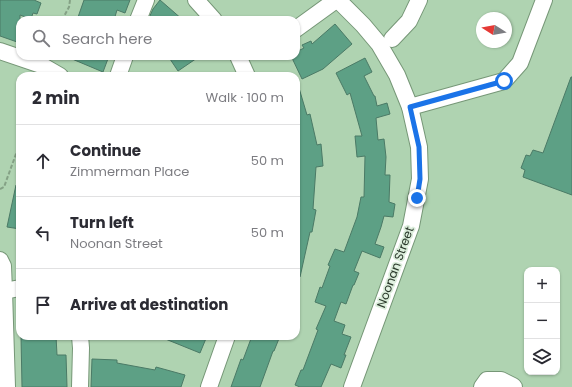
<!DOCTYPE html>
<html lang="en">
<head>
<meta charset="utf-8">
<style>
  body { margin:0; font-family:Poppins,sans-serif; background:#f2f2f3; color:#2b2b33 }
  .controls { position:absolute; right:12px; bottom:12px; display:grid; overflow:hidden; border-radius:8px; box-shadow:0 1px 3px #0004 }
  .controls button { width:36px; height:36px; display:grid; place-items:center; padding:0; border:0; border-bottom:1px solid #e1e1e2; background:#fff; color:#2b2b33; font:20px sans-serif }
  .compass { position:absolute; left:476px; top:12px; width:36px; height:36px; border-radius:50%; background:#fff; box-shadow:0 1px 3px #0004; rotate:281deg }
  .stop { position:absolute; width:12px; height:12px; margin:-9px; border:3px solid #1a73e8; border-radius:50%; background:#fff }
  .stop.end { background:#1a73e8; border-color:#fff; box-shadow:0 1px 4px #0008 }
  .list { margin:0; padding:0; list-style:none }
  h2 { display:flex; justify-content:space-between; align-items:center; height:52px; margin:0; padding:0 16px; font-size:17px }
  h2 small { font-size:13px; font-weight:400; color:#7c7c81 }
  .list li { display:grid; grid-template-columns:26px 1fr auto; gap:12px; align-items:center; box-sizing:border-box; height:72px; padding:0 16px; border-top:1px solid #e1e1e2 }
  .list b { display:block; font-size:15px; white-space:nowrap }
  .list p { margin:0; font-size:13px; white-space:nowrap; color:#7c7c81 }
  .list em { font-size:13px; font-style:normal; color:#7c7c81 }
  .icon { flex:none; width:22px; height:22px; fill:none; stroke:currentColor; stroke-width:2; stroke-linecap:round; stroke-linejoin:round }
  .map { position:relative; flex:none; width:572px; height:387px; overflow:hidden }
  .search { position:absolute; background:#fff; box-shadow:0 1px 3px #0004; left:16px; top:16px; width:284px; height:44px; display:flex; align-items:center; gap:10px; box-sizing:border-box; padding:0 14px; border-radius:12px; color:#7c7c81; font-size:15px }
  .panel { position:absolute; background:#fff; box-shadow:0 1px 3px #0004; left:16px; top:72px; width:284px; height:268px; border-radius:12px }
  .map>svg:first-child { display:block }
  .building { fill:#5da085; stroke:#4b7a66 }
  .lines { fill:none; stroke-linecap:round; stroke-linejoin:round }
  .minor-casing { stroke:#769777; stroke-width:18 }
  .path { stroke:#84a185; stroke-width:2; stroke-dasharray:4 2; stroke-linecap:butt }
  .minor { stroke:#fff; stroke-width:16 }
  .route { stroke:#1a73e8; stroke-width:5 }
  .labels { text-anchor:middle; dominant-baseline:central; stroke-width:3.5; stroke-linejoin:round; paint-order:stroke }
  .street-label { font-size:12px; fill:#2c3a2d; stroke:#dceedc }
</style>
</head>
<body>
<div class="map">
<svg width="572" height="387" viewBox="0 0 572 387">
  <rect width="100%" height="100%" fill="#afd3b1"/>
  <g class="building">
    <polygon points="0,0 34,0 41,3 37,14 33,13 31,19 20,15 20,43 0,36"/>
    <polygon points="84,0 130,0 125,13 117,10 114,20 77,20"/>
    <polygon points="160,0 183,20 148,20 153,9"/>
    <polygon points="335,24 352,44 323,69 302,79 292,58 297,55 296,52 304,48 302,45 311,41 312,44"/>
    <polygon points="65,56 109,56 103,72"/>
    <polygon points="168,56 200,56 178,71"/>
    <polygon points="365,58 372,72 364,76 374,96 375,96 377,106 387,103 390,114 376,118 378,140 384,139 386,157 385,175 390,175 389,202 395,204 393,217 384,216 381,227 375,244 384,247 380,258 362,251 354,271 359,273 354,285 353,285 346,304 341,302 334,321 345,325 342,334 351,337 344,355 346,355 341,368 331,364 321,387 300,387 295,385 301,370 303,370 318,330 316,329 326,306 315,302 320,287 322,288 330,266 328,265 335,249 344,252 357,217 361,197 364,197 365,156 357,157 355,136 362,136 350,93 347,95 336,73"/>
    <polygon points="571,77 572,77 572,195 523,177 525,170 521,168 526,155 530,156 533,150 543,153"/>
    <polygon points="296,88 299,88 307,115 310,114 317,145 321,144 323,166 316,167 313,209 316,210 312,232 310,232 300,277 296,277 296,175 298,176 296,159"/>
    <polygon points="16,185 20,185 20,229 7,227"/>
    <polygon points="21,336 56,336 57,355 66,355 67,387 22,387"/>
    <polygon points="158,336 207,336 200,353"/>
    <polygon points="252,336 280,336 274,351 273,351 260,387 231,387 241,359 243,360"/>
    <polygon points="92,359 117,360 117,363 155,370 156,367 185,375 181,387 91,387"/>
  </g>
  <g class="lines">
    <defs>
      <g id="minor">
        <polyline points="196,0 214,20"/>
        <polyline points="338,0 363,25 379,44 397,75 410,107 419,147 420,179 411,226 352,387"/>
        <polyline points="138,20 146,0"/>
        <polyline points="296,29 336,0"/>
        <polyline points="392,39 409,21 419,0"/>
        <polyline points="0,51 41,65 60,76"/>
        <polyline points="238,56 247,76"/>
        <polyline points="118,76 125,56"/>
        <polyline points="410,107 504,81 520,63 544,0"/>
        <polyline points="0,260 3,266 4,291 7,387"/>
        <polyline points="4,291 20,288"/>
        <polyline points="80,336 81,348 80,387"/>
        <polyline points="209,387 227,336"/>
        <polyline points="482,387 487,380 501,380 513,386 514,387"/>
      </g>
    </defs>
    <use href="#minor" class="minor-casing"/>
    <g class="path">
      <polyline points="62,20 69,7 70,0"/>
      <polyline points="0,189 4,187 20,143"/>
    </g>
    <use href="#minor" class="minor"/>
  </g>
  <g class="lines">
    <polyline class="route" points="417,198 420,179 419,147 410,107 504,81"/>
  </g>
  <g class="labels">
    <g class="street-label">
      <text transform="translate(395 267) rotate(-70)">Noonan Street</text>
    </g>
  </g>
</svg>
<div class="controls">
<button>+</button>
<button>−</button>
<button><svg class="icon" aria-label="layers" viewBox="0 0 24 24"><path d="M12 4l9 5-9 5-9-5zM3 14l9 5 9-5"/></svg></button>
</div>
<svg class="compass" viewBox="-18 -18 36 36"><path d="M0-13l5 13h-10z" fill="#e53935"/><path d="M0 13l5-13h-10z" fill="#7c7c81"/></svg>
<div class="stop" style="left:504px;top:81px"></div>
<div class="stop end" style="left:417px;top:198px"></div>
<div class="search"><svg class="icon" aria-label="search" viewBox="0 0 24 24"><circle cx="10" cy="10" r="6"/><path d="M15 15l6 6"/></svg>Search here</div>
<section class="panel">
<h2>2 min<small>Walk · 100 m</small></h2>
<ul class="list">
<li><svg class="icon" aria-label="ahead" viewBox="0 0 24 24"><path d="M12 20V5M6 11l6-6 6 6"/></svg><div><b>Continue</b><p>Zimmerman Place</p></div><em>50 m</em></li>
<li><svg class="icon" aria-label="left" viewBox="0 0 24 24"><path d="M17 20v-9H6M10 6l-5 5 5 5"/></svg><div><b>Turn left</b><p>Noonan Street</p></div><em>50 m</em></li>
<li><svg class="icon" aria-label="arrive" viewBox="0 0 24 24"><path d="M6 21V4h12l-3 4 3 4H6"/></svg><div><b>Arrive at destination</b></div></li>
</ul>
</section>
</div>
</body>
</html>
